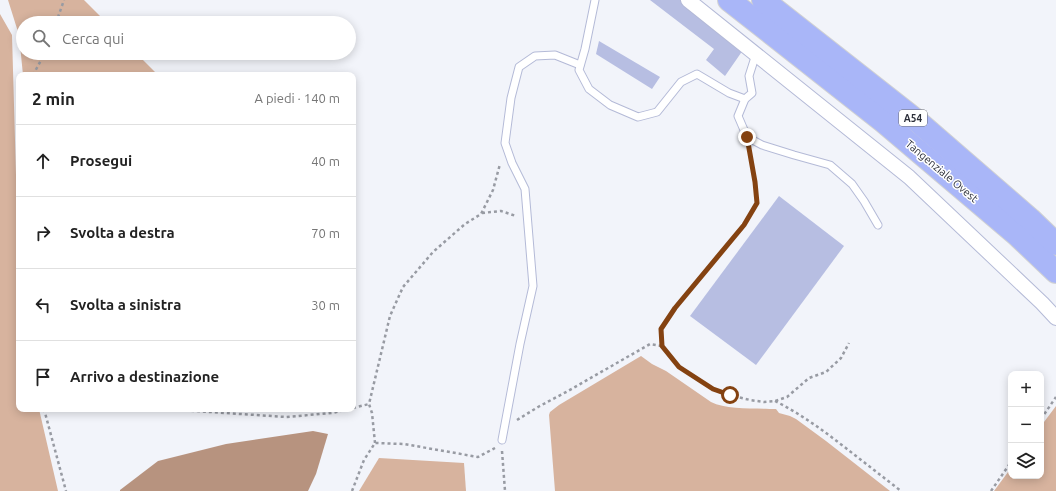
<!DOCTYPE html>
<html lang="it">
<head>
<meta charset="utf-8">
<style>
  body { margin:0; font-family:Ubuntu,sans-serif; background:#f2f2f2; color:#222 }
  .controls { position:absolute; right:12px; bottom:12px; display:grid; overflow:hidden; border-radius:8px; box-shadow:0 2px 10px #0003 }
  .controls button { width:36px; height:36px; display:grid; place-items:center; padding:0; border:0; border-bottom:1px solid #e0e0e0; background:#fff; color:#222; font:20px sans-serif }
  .stop { position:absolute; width:12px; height:12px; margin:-9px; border:3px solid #844211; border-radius:50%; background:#fff }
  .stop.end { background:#844211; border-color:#fff; box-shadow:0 1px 4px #0008 }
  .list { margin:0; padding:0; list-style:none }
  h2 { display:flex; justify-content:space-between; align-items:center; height:52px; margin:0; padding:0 16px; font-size:17px }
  h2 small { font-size:13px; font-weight:400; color:#767676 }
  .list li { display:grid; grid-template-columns:26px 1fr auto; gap:12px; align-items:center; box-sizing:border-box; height:72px; padding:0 16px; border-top:1px solid #e0e0e0 }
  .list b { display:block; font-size:15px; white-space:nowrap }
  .list em { font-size:13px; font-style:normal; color:#767676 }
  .icon { flex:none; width:22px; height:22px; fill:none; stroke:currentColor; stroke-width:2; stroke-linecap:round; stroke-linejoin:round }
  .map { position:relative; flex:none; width:1056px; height:491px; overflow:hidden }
  .search { position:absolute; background:#fff; box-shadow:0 2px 10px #0003; left:16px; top:16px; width:340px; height:44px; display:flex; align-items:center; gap:10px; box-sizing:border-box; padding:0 14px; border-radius:22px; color:#767676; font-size:15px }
  .panel { position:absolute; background:#fff; box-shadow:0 2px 10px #0003; left:16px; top:72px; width:340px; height:340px; border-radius:8px }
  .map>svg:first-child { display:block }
  .forest { fill:#d7b39e }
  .water { fill:#b7937f }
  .building { fill:#b7bee2 }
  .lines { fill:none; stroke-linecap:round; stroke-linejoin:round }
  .lane-casing { stroke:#b4bad7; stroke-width:9 }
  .street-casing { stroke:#b4bad7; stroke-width:16 }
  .highway-casing { stroke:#d0d1d3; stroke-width:24 }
  .path { stroke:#989ba3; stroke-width:2.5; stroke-dasharray:3 3; stroke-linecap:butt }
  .lane { stroke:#fff; stroke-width:7 }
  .street { stroke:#fff; stroke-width:14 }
  .highway { stroke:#a9b6f8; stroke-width:22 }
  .route { stroke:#844211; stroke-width:5 }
  .labels { text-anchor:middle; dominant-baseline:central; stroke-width:3; stroke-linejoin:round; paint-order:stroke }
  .shield { fill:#fff; stroke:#6a6c74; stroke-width:1 }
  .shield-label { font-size:10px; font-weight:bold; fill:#2a2d38 }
  .street-label { font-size:11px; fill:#2a2d38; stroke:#fff }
</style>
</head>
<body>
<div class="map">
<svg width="1056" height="491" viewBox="0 0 1056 491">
  <rect width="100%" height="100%" fill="#f2f4fa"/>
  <g class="forest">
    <polygon points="8,0 84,0 107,23 23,23 23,53 136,53 158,75 23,75 19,35"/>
    <polygon points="0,14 12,35 17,210 19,226 19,409 39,409 58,491 0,491"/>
    <path d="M 641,356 L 652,364 L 666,371 L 711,402 C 727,410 757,408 776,409 L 779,413 L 790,416 L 796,419 L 826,441 L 890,491 L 555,491 L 549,415 L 550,412 L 559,405 Z"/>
    <polygon points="1056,406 1056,491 994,491 1011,468 1011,476 1041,476 1041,426"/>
    <polygon points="379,458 464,463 466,491 359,491"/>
  </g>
  <polygon class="water" points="313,431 328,434 316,474 308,491 120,491 120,490 158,461 226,444"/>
  <g class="building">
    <polygon points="650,0 680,0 743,50 725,76 706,60 714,49"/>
    <polygon points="599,41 660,77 652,89 596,54"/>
    <polygon points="779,196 844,246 756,365 690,316"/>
  </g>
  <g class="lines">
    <defs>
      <g id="lane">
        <polyline points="595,0 585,49 579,70 589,89 610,105 638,117 657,112 681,82 697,74 729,93 745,99"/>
        <polyline points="756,54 749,76 752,93 745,99 738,116 747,137 762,145 794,155 830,165 852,184 864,201 878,225"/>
        <polyline points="502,440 520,344 533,286 525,189 512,163 505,143 511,98 519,67 535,56 555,55 580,65"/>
      </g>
      <polyline id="street" points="688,0 909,177 1042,303 1056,318"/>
      <g id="highway">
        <polyline points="729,0 884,122 1016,234 1056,272"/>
        <polyline points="763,0 917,121 1030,219 1056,244"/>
      </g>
    </defs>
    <use href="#lane" class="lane-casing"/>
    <use href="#street" class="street-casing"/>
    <use href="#highway" class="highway-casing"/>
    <g class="path">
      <polyline points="56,23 64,0"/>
      <polyline points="33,75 45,53"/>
      <polyline points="750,151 755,182 757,203 744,225 675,308 661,329 662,346 679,367 713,389 730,395 750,400 764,402 775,401 787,397 809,378 826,372 841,358 849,343"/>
      <polyline points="482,213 501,211 516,216"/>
      <path d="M 775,401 C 801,414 824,431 847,449 C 865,463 883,477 901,491"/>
      <polyline points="353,408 369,404"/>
      <polyline points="44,409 66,491"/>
      <polyline points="173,409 180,410 286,417 332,413 349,409"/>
      <polyline points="1041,419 1056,397"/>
      <polyline points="517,420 538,407 568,391 650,344 662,346"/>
      <polyline points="375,443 372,413 369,404 390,316 403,287 433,252 465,224 481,214 493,190 500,164"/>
      <polyline points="502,451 505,491"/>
      <polyline points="352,491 364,460 375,443 404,444 478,457 495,448"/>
      <polyline points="991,491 1011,462"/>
    </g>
    <use href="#lane" class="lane"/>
    <use href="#street" class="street"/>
    <use href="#highway" class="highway"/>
  </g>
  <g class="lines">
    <polyline class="route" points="730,395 713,389 679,367 662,346 661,329 675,308 744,225 757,203 755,182 747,137"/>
  </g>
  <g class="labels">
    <rect class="shield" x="899" y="110" width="28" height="16" rx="3"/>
    <g class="shield-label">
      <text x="913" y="118">A54</text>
    </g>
    <g class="street-label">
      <text transform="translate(942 171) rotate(40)">Tangenziale Ovest</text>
    </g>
  </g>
</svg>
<div class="controls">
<button>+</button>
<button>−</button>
<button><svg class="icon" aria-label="layers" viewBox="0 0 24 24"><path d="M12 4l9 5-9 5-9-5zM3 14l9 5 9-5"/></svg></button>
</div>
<div class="stop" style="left:730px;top:395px"></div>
<div class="stop end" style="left:747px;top:137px"></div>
<div class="search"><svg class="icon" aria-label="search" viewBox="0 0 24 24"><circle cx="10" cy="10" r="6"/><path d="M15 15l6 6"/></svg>Cerca qui</div>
<section class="panel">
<h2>2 min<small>A piedi · 140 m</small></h2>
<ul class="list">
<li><svg class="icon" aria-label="ahead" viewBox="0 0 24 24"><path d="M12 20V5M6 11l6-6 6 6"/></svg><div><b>Prosegui</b></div><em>40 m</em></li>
<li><svg class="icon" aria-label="right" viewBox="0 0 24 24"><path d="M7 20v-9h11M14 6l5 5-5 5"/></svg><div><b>Svolta a destra</b></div><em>70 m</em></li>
<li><svg class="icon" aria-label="left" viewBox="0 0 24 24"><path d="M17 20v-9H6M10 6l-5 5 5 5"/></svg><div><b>Svolta a sinistra</b></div><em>30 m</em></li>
<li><svg class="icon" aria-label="arrive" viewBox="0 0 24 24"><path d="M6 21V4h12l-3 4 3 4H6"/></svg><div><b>Arrivo a destinazione</b></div></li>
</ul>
</section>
</div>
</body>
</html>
